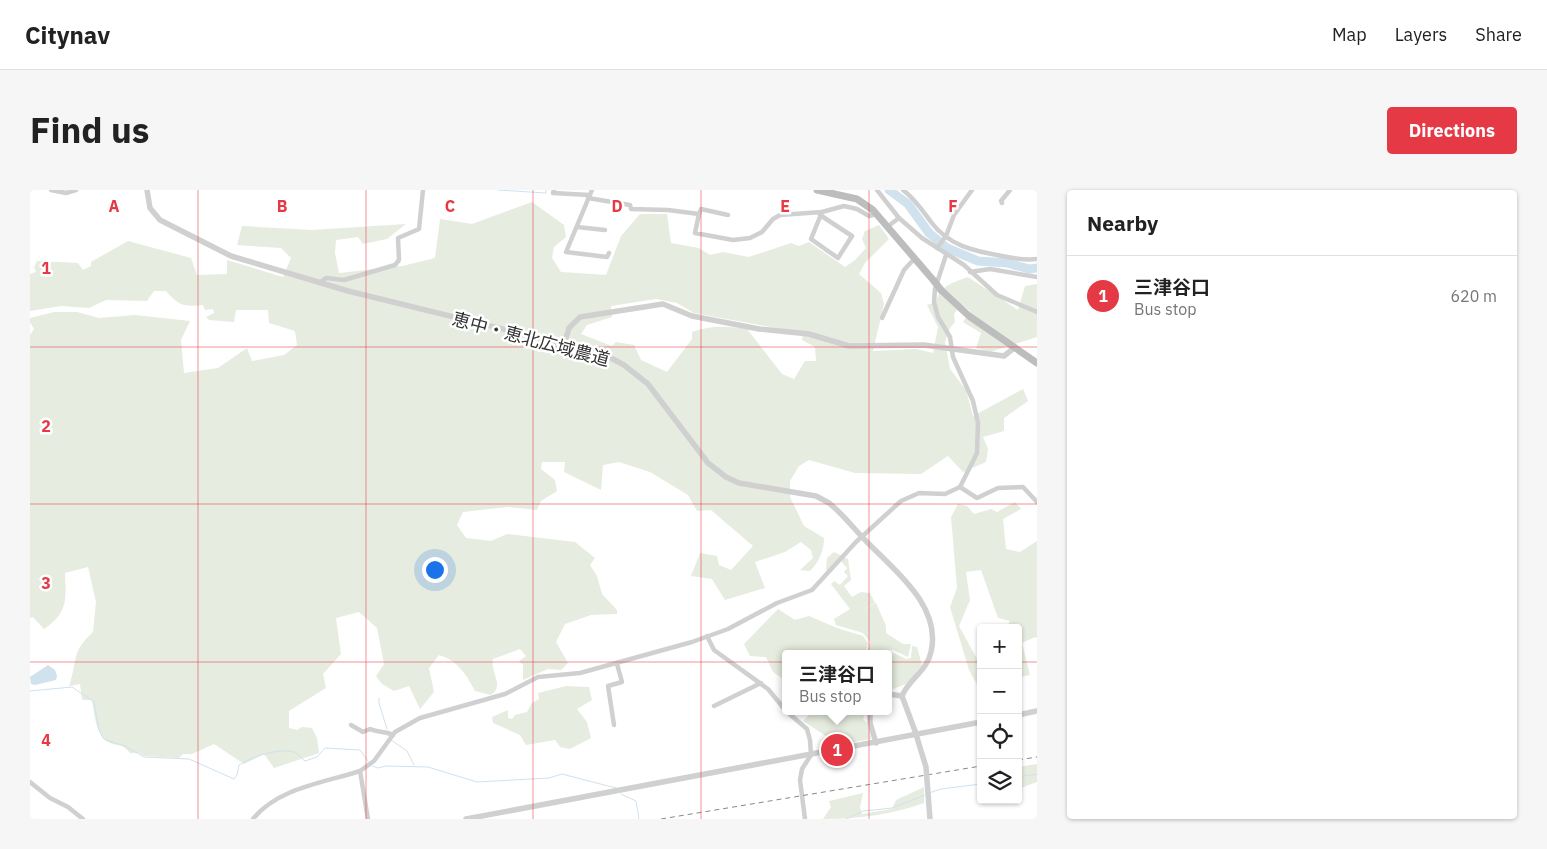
<!DOCTYPE html>
<html lang="en">
<head>
<meta charset="utf-8">
<style>
  body { margin:0; font-family:"IBM Plex Sans","Noto Sans JP",sans-serif; background:#f6f6f6; color:#222 }
  .controls { position:absolute; right:15px; bottom:15px; display:grid; overflow:hidden; border-radius:5px; box-shadow:0 1px 4px #0004 }
  .controls button { width:45px; height:45px; display:grid; place-items:center; padding:0; border:0; border-bottom:1px solid #e0e0e0; background:#fff; color:#222; font:25px sans-serif }
  .you { position:absolute; left:404px; top:379px; width:18px; height:18px; margin:-12px; border:4px solid #fff; border-radius:50%; background:#1a73e8; box-shadow:0 0 0 8px #1a73e833 }
  .badge { display:grid; place-items:center; width:32px; height:32px; border-radius:50%; background:#e63946; color:#fff; font-size:16px; font-weight:700 }
  .pin { position:absolute; translate:-50% -50%; border:2px solid #fff; box-shadow:0 1px 5px #0006 }
  .popup { position:absolute; left:752px; top:460px; width:110px; height:65px; box-sizing:border-box; display:grid; place-content:center; border-radius:5px; background:#fff; filter:drop-shadow(0 1px 4px #0005); font-size:16px; white-space:nowrap; color:#767676 }
  .popup b { font-size:19px; color:#222 }
  .popup::after { content:''; position:absolute; left:50%; top:100%; margin-left:-10px; border:10px solid transparent; border-top-color:#fff }
  .list { margin:0; padding:0; list-style:none }
  h2 { display:flex; justify-content:space-between; align-items:center; height:65px; margin:0; padding:0 20px; font-size:21px }
  h2 small { font-size:16px; font-weight:400; color:#767676 }
  .list li { display:grid; grid-template-columns:32px 1fr auto; gap:15px; align-items:center; box-sizing:border-box; height:80px; padding:0 20px; border-top:1px solid #e0e0e0 }
  .list b { display:block; font-size:19px; white-space:nowrap }
  .list p { margin:0; font-size:16px; white-space:nowrap; color:#767676 }
  .list em { font-size:16px; font-style:normal; color:#767676 }
  .icon { flex:none; width:28px; height:28px; fill:none; stroke:currentColor; stroke-width:2; stroke-linecap:round; stroke-linejoin:round }
  .map { position:relative; flex:none; width:1007px; height:629px; overflow:hidden; border-radius:5px }
  header { display:flex; align-items:center; gap:30px; box-sizing:border-box; height:70px; padding:0 25px; background:#fff; border-bottom:1px solid #e0e0e0 }
  header strong { font-size:24px }
  nav { display:flex; gap:28px; margin-inline-start:auto; font-size:18px }
  .intro { display:flex; align-items:center; justify-content:space-between; box-sizing:border-box; height:120px; padding:0 30px }
  h1 { margin:0; font-size:35px }
  .button { padding:12px 22px; border-radius:5px; background:#e63946; color:#fff; font-size:18px; font-weight:700 }
  main { display:flex; gap:30px; padding:0 30px }
  aside { flex:1; background:#fff; border-radius:5px; box-shadow:0 1px 4px #0004 }
  .map>svg:first-child { display:block }
  .green { fill:#e6ecdf; fill-rule:evenodd }
  .water { fill:#cfe2ee }
  .lines { fill:none; stroke-linecap:round; stroke-linejoin:round }
  .stream { stroke:#cfe2ee; stroke-width:1 }
  .river { stroke:#cfe2ee; stroke-width:9 }
  .minor { stroke:#d0d0d0; stroke-width:4.5 }
  .tertiary { stroke:#d0d0d0; stroke-width:5.5 }
  .secondary { stroke:#bdbdbd; stroke-width:7 }
  .rail { stroke:#888; stroke-width:1; stroke-dasharray:5 4; stroke-linecap:butt }
  .tertiary-bridge { stroke:#d0d0d0; stroke-width:5.5 }
  .secondary-bridge { stroke:#bdbdbd; stroke-width:7 }
  .grid { fill:none; stroke:#e63946; stroke-width:1; stroke-opacity:0.55 }
  .labels { text-anchor:middle; dominant-baseline:central; stroke-width:5; stroke-linejoin:round; paint-order:stroke }
  .street-label { font-size:18px; fill:#333; stroke:#fff }
  .grid-label { font-size:16px; text-anchor:middle; font-weight:bold; fill:#e63946; stroke:#fff; stroke-width:5; stroke-linejoin:round; paint-order:stroke }
</style>
</head>
<body>
<header>
<strong>Citynav</strong>
<nav><a>Map</a><a>Layers</a><a>Share</a></nav>
</header>
<div class="intro"><h1>Find us</h1><a class="button">Directions</a></div>
<main>
<div class="map">
<svg width="1007" height="629" viewBox="0 0 1007 629">
  <rect width="100%" height="100%" fill="#fff"/>
  <g class="green">
    <path d="M 502,12 L 534,35 L 536,47 L 524,57 L 522,68 L 531,82 L 576,85 L 591,46 L 610,24 L 637,24 L 641,53 L 669,58 L 680,65 L 693,62 L 719,67 L 761,53 L 769,56 L 779,52 L 815,77 L 825,70 L 836,58 L 832,49 L 835,41 L 849,35 L 859,49 L 835,73 L 829,84 L 851,103 L 854,114 L 843,161 L 886,159 L 903,163 L 908,137 L 897,115 L 906,112 C 910,95 923,93 938,87 L 988,120 L 995,96 L 1007,94 L 1007,147 L 960,162 L 946,158 L 951,143 L 933,132 L 940,121 L 931,114 L 924,124 L 925,132 L 920,138 L 915,152 L 920,179 L 936,200 L 943,226 L 993,199 L 998,211 L 974,228 L 974,241 L 953,247 L 958,259 L 956,272 L 933,282 L 918,266 L 891,284 L 825,283 L 779,270 L 769,276 L 760,291 L 760,307 L 774,336 L 794,348 C 794,361 789,372 780,381 L 770,380 L 783,368 L 781,360 L 771,352 L 755,362 L 725,372 L 735,398 L 695,410 L 682,389 L 661,386 L 670,363 L 687,366 L 689,375 L 701,380 L 723,356 L 681,320 L 667,321 L 658,305 L 620,282 L 589,272 L 573,275 L 571,300 L 534,282 L 535,272 L 512,272 L 511,279 L 525,290 L 527,301 L 511,311 L 507,320 L 477,317 L 433,322 L 427,335 L 436,348 L 461,351 L 477,344 L 545,352 L 565,368 L 560,375 L 567,386 L 572,404 L 587,420 L 587,424 L 561,425 L 535,434 L 526,452 L 538,473 L 531,480 L 518,479 L 493,490 L 493,475 L 489,471 L 496,466 L 490,459 L 463,469 C 460,483 475,495 461,505 L 445,501 C 436,484 428,471 409,465 L 399,478 L 404,502 L 390,519 L 379,496 L 364,501 L 352,494 L 346,486 L 354,474 L 347,438 L 329,422 L 306,428 L 311,464 L 293,484 L 296,498 L 259,521 L 259,538 L 267,540 L 272,537 L 282,538 L 287,548 L 289,563 L 244,578 L 234,564 L 214,574 L 184,554 L 162,564 L 153,564 L 149,568 L 114,566 L 109,563 L 100,563 C 91,553 91,557 80,553 C 66,548 64,522 62,510 L 52,510 L 50,494 L 39,496 C 48,471 40,463 63,442 L 66,412 L 58,377 L 35,383 C 36,410 38,423 14,439 L 3,427 L 0,428 L 0,145 L 4,139 L 0,132 L 0,128 L 24,122 L 47,122 L 69,128 L 105,125 L 160,131 L 151,150 L 154,183 L 188,178 L 217,158 L 222,171 L 254,165 L 267,155 L 265,141 L 239,133 L 238,120 L 206,120 L 204,132 L 179,130 L 176,127 L 184,123 L 183,119 L 175,120 L 173,115 C 154,117 149,116 136,101 L 124,101 L 117,111 L 76,110 L 59,118 L 31,116 L 0,121 L 0,84 L 6,82 L 4,77 L 7,71 L 48,73 L 53,80 L 61,76 L 61,72 L 98,51 L 161,68 L 167,85 L 197,84 L 197,70 L 253,87 L 261,68 L 251,58 L 207,55 L 212,36 L 282,40 L 376,34 L 357,49 L 333,54 L 328,47 L 306,50 L 305,63 L 309,83 L 372,76 L 405,68 L 410,29 L 442,34 ZM 626,109 L 647,113 L 664,123 L 773,143 L 772,150 L 785,157 L 786,171 L 775,171 L 764,189 L 752,184 L 717,139 C 697,136 681,135 662,142 L 662,149 L 637,182 L 611,170 L 604,155 L 586,152 L 582,156 L 551,144 L 557,135 L 582,127 L 581,116 Z"/>
    <polygon points="985,312 991,319 973,329 976,359 990,362 1007,351 1007,448 1005,447 992,453 1000,485 991,487 988,474 988,438 976,438 980,431 968,428 951,380 936,382 940,410 929,436 951,476 951,502 939,480 920,417 927,398 921,327 928,314 937,316 944,324 961,319 967,322"/>
    <polygon points="804,362 818,369 821,390 814,396 822,407 831,402 840,403 845,413 826,424 846,413 856,436 856,443 873,454 881,454 878,467 863,460 837,464 840,452 833,443 806,435 804,429 820,419 801,394 804,391 810,395 818,386 814,382 817,378 810,370 799,383 796,380 797,368"/>
    <polygon points="748,419 765,430 779,426 807,438 833,446 838,453 835,464 756,464 756,491 743,482 736,467 720,466 714,454"/>
    <polygon points="882,456 887,457 892,475 876,494 858,501 858,465 862,462 876,469 881,468"/>
    <polygon points="536,496 559,497 562,510 547,519 557,532 561,548 540,559 530,557 525,550 496,555 490,545 463,533 462,527 478,520 478,528 482,529 485,525 497,522 502,513 509,509 508,503"/>
    <polygon points="780,521 836,521 833,529 838,534 841,549 803,556 799,548 773,531 781,523"/>
    <polygon points="1007,574 1007,592 988,599 988,577"/>
    <path d="M 894,597 L 894,613 C 860,625 828,629 793,629 L 801,617 L 799,611 L 833,603 L 830,617 L 832,624 L 862,619 L 866,610 Z"/>
  </g>
  <polygon class="water" points="18,475 25,480 27,486 26,490 5,495 1,494 0,487"/>
  <g class="lines">
    <g class="stream">
      <polyline points="468,0 516,3 516,0"/>
      <path d="M 0,501 L 42,497 L 64,512 L 69,540 L 73,548 L 79,551 L 95,556 L 114,567 L 159,569 L 204,589 L 207,585 L 209,575 C 224,566 247,558 265,562 L 275,571 L 287,567 L 295,558 L 330,560 L 338,571"/>
      <polyline points="349,508 349,513 357,539"/>
      <polyline points="361,550 377,561 384,575"/>
      <polyline points="342,576 348,578 356,576 398,577 447,592 519,588 532,584 586,598"/>
      <polyline points="988,587 1007,584"/>
      <polyline points="899,603 911,599 951,594"/>
      <polyline points="591,604 606,611 609,629"/>
      <polyline points="816,629 833,621 862,618 895,605"/>
    </g>
    <polyline class="river" points="859,0 878,14 899,43 917,58 948,71 977,73 999,79 1007,78"/>
    <g class="minor">
      <polyline points="21,0 36,3 46,0"/>
      <polyline points="524,0 523,3 559,5"/>
      <polyline points="562,0 536,62 577,67 579,63"/>
      <polyline points="847,0 869,28"/>
      <path d="M 873,0 C 885,9 892,20 901,32 C 919,56 944,61 972,66 C 984,68 995,71 1007,69"/>
      <polyline points="558,8 600,15 601,19 638,20 669,24 665,43 703,50 720,48 732,42 743,29 750,25 792,22 814,16 827,19 839,26 846,24"/>
      <polyline points="972,13 971,11 980,0"/>
      <polyline points="669,24 671,19 698,25"/>
      <polyline points="790,25 822,46 808,68 781,49 792,22"/>
      <polyline points="547,37 575,40"/>
      <polyline points="857,37 869,28 892,48 934,75 967,105 1007,122"/>
      <polyline points="907,58 916,46 924,25 942,0"/>
      <polyline points="940,82 960,79 1007,87"/>
      <polyline points="289,93 296,88 314,90 365,75 369,70 368,48 389,39 393,0"/>
      <polyline points="852,128 874,80 885,68"/>
      <polyline points="930,297 947,308 968,298 993,297 1007,312"/>
      <polyline points="677,446 684,460 738,499 756,521"/>
      <polyline points="684,516 731,493"/>
      <polyline points="756,521 777,539 780,550 781,565 772,579 770,590 775,629"/>
      <path d="M 321,535 L 333,542 L 340,539 C 349,543 356,541 363,545"/>
      <polyline points="584,535 578,496 592,492 587,474"/>
      <polyline points="330,581 338,629"/>
      <polyline points="0,592 20,608 38,617 53,629"/>
      <path d="M 223,629 C 248,598 293,593 330,581 L 344,571 L 365,542 L 390,528 L 475,504 L 508,487 L 550,483 L 662,452 L 698,439 L 747,413 L 782,400 L 826,352 L 871,311 L 889,303 L 915,304 L 930,297 L 947,263 L 948,233 L 943,211 L 923,167 L 920,147 L 908,127 L 904,112 L 905,99 L 916,65"/>
    </g>
    <g class="tertiary">
      <path d="M 117,0 L 120,18 L 130,30 L 201,66 L 318,101 L 534,154 L 581,168 L 594,175 L 618,194 L 678,273 L 696,287 L 709,293 L 786,306 L 799,313 C 813,324 824,339 836,351 C 864,380 912,416 901,462 C 897,481 879,489 872,506 L 885,541"/>
      <polyline points="534,154 539,138 550,127 633,114 662,126 729,139 779,144 819,156 894,155 974,166 984,158"/>
      <polyline points="858,504 872,506"/>
      <polyline points="840,521 840,533 846,553"/>
      <polyline points="988,525 1007,521"/>
      <polyline points="436,629 951,532"/>
    </g>
    <g class="secondary">
      <polyline points="787,0 827,9 843,20 904,91"/>
      <polyline points="911,100 939,126 1007,173"/>
    </g>
    <g class="rail">
      <polyline points="988,570 1007,567"/>
      <polyline points="631,629 951,576"/>
    </g>
    <polyline class="tertiary-bridge" points="885,541 896,577 900,629"/>
    <polyline class="secondary-bridge" points="904,91 911,100"/>
  </g>
  <path class="grid" d="M 168,0 L 168,629M 336,0 L 336,629M 503,0 L 503,629M 671,0 L 671,629M 839,0 L 839,629M 0,157 L 1007,157M 0,314 L 1007,314M 0,472 L 951,472M 988,472 L 1007,472"/>
  <g class="labels">
    <g class="street-label">
      <text transform="translate(501 149) rotate(15)">恵中・恵北広域農道</text>
    </g>
  </g>
  <g class="grid-label">
    <text x="84" y="22">A</text>
    <text x="252" y="22">B</text>
    <text x="420" y="22">C</text>
    <text x="587" y="22">D</text>
    <text x="755" y="22">E</text>
    <text x="923" y="22">F</text>
    <text x="16" y="84">1</text>
    <text x="16" y="242">2</text>
    <text x="16" y="399">3</text>
    <text x="16" y="556">4</text>
  </g>
</svg>
<div class="controls">
<button>+</button>
<button>−</button>
<button><svg class="icon" aria-label="locate" viewBox="0 0 24 24"><circle cx="12" cy="12" r="6"/><path d="M12 2v4M12 18v4M2 12h4M18 12h4"/></svg></button>
<button><svg class="icon" aria-label="layers" viewBox="0 0 24 24"><path d="M12 4l9 5-9 5-9-5zM3 14l9 5 9-5"/></svg></button>
</div>
<div class="you"></div>
<div class="pin badge" style="left:807px;top:560px">1</div>
<div class="popup"><b>三津谷口</b>Bus stop</div>
</div>
<aside>
<h2>Nearby<small></small></h2>
<ul class="list">
<li><span class="badge">1</span><div><b>三津谷口</b><p>Bus stop</p></div><em>620 m</em></li>
</ul>
</aside>
</main>
</body>
</html>
